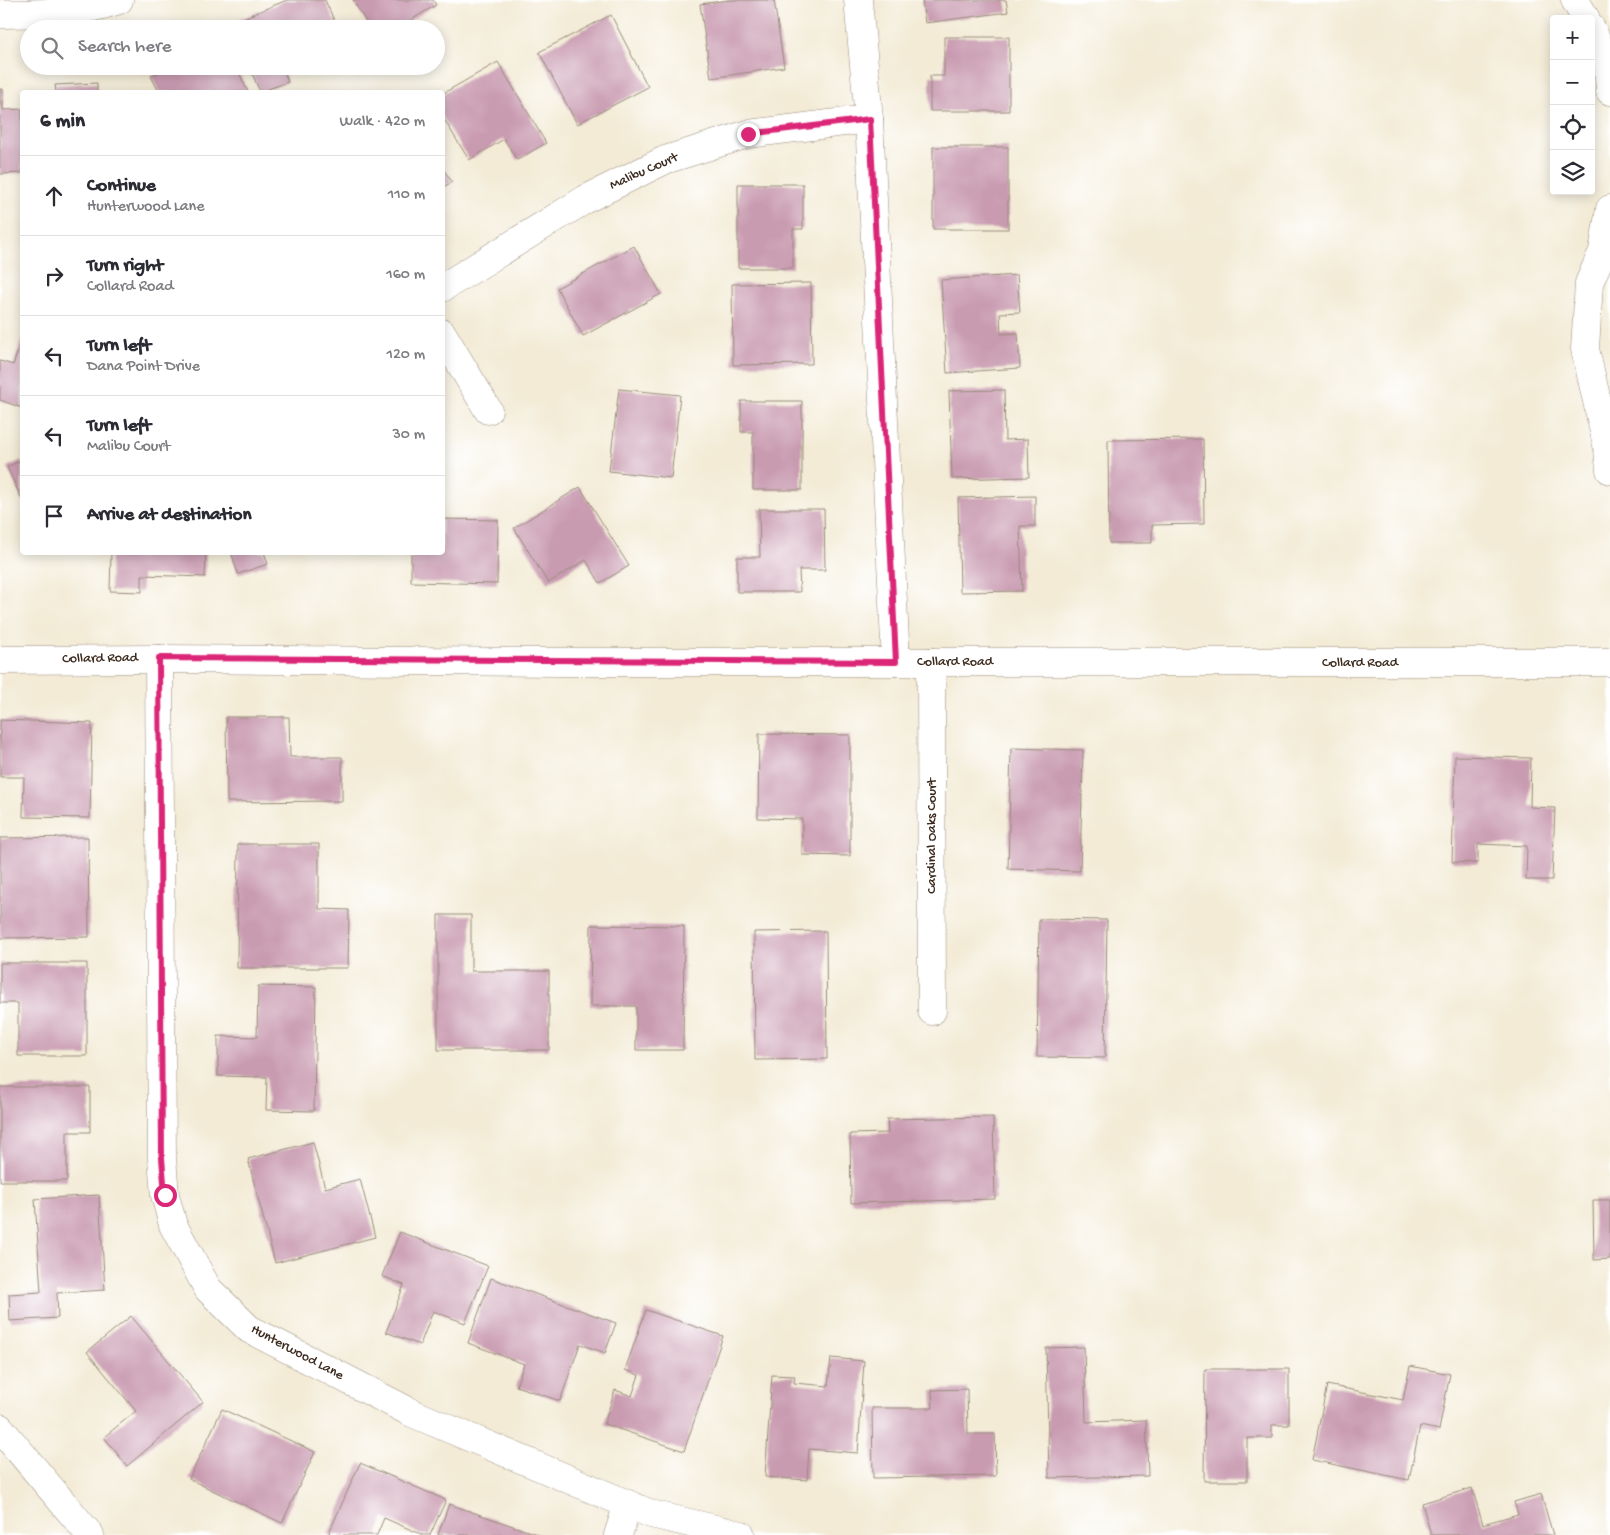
<!DOCTYPE html>
<html lang="en">
<head>
<meta charset="utf-8">
<style>
  body { margin:0; font-family:"Gochi Hand",sans-serif; background:#f2f2f3; color:#2b2b33 }
  .controls { position:absolute; right:15px; top:15px; display:grid; overflow:hidden; border-radius:5px; box-shadow:0 2px 12px #0003 }
  .controls button { width:45px; height:45px; display:grid; place-items:center; padding:0; border:0; border-bottom:1px solid #e1e1e2; background:#fff; color:#2b2b33; font:25px sans-serif }
  .stop { position:absolute; width:15px; height:15px; margin:-11px; border:4px solid #db2777; border-radius:50%; background:#fff }
  .stop.end { background:#db2777; border-color:#fff; box-shadow:0 1px 5px #0008 }
  .list { margin:0; padding:0; list-style:none }
  h2 { display:flex; justify-content:space-between; align-items:center; height:65px; margin:0; padding:0 20px; font-size:21px }
  h2 small { font-size:16px; font-weight:400; color:#7c7c81 }
  .list li { display:grid; grid-template-columns:32px 1fr auto; gap:15px; align-items:center; box-sizing:border-box; height:80px; padding:0 20px; border-top:1px solid #e1e1e2 }
  .list b { display:block; font-size:19px; white-space:nowrap }
  .list p { margin:0; font-size:16px; white-space:nowrap; color:#7c7c81 }
  .list em { font-size:16px; font-style:normal; color:#7c7c81 }
  .icon { flex:none; width:28px; height:28px; fill:none; stroke:currentColor; stroke-width:2; stroke-linecap:round; stroke-linejoin:round }
  .map { position:relative; flex:none; width:1610px; height:1535px; overflow:hidden }
  .search { position:absolute; background:#fff; box-shadow:0 2px 12px #0003; left:20px; top:20px; width:425px; height:55px; display:flex; align-items:center; gap:12px; box-sizing:border-box; padding:0 18px; border-radius:28px; color:#7c7c81; font-size:19px }
  .panel { position:absolute; background:#fff; box-shadow:0 2px 12px #0003; left:20px; top:90px; width:425px; height:465px; border-radius:5px }
  .map>svg:first-child { display:block }
  .building { fill:#c99bb1 }
  .lines { fill:none; stroke-linecap:round; stroke-linejoin:round }
  .minor-casing { stroke:#978a7a; stroke-width:29 }
  .minor { stroke:#fff; stroke-width:28 }
  .route { stroke:#db2777; stroke-width:6 }
  .labels { text-anchor:middle; dominant-baseline:central; stroke-width:4.5; stroke-linejoin:round; paint-order:stroke }
  .street-label { font-size:14px; fill:#3b2a1e; stroke:#fff }
</style>
</head>
<body>
<div class="map">
<svg width="1610" height="1535" viewBox="0 0 1610 1535">
  <rect width="100%" height="100%" fill="#fff"/>
  <filter id="ink" filterUnits="userSpaceOnUse"><feTurbulence type="fractalNoise" baseFrequency=".02" numOctaves="2"/><feDisplacementMap in="SourceGraphic" scale="10" xChannelSelector="R" yChannelSelector="G"/><feConvolveMatrix kernelMatrix="1 2 1 2 8 2 1 2 1" color-interpolation-filters="sRGB"/></filter>
  <filter id="wash" filterUnits="userSpaceOnUse"><feTurbulence type="fractalNoise" baseFrequency=".0096" numOctaves="4" result="noise"/><feDisplacementMap in="SourceGraphic" scale="20" xChannelSelector="R" yChannelSelector="G"/><feGaussianBlur stdDeviation="1.12" result="paint"/><feColorMatrix in="noise" values="0 0 0 0 0 0 0 0 0 0 0 0 0 0 0 0 0 1.4 0 .05"/><feComposite in="paint" operator="in"/></filter>
  <g filter="url(#wash)">
    <rect width="100%" height="100%" fill="#f3ebd6"/>
    <g id="blocks">
      <g class="building">
        <polygon points="287,0 325,0 338,29 233,29 231,23"/>
        <polygon points="353,0 433,0 436,5 396,29 370,29"/>
        <polygon points="729,0 774,0 784,67 711,78 700,4"/>
        <polygon points="922,0 1006,0 1008,12 925,23"/>
        <polygon points="611,15 648,87 577,124 539,52"/>
        <polygon points="944,37 1009,37 1009,111 930,111 930,76 944,76"/>
        <polygon points="498,62 546,143 517,160 504,139 469,160 442,116 442,94"/>
        <polygon points="171,66 236,66 248,92 159,92 151,76"/>
        <polygon points="249,66 282,66 288,82 260,92"/>
        <polygon points="97,83 97,92 56,92 55,85"/>
        <polygon points="0,89 3,89 3,110 22,109 22,173 0,174"/>
        <rect x="933" y="147" width="75" height="82"/>
        <polygon points="442,167 452,182 442,188"/>
        <polygon points="738,184 803,184 803,229 793,229 793,268 738,268"/>
        <polygon points="634,246 661,294 583,336 557,288"/>
        <polygon points="1017,275 1020,312 1000,313 1001,334 1018,333 1020,368 947,373 941,280"/>
        <polygon points="811,283 812,364 733,365 732,284"/>
        <polygon points="22,339 22,408 0,400 0,361 13,365"/>
        <polygon points="619,389 680,395 671,478 609,471"/>
        <polygon points="1004,390 1005,440 1028,439 1029,477 952,479 949,391"/>
        <polygon points="741,401 802,401 802,490 753,490 753,432 741,432"/>
        <polygon points="1203,439 1204,524 1152,525 1152,543 1109,543 1108,440"/>
        <polygon points="22,460 22,500 7,467"/>
        <polygon points="580,487 629,566 600,583 586,560 548,583 514,528"/>
        <polygon points="1035,496 1035,526 1020,526 1022,591 960,592 958,498"/>
        <polygon points="759,509 824,509 825,570 799,570 800,592 737,592 737,557 760,557"/>
        <polygon points="442,519 498,520 497,584 411,582 411,552 442,552"/>
        <polygon points="111,552 206,552 205,577 142,575 142,592 110,591"/>
        <polygon points="231,552 264,552 268,564 238,574"/>
        <polygon points="226,717 289,717 290,757 342,757 342,801 227,802"/>
        <polygon points="0,720 92,723 90,818 23,817 24,777 0,777"/>
        <polygon points="759,734 850,735 850,856 802,855 802,819 758,818"/>
        <polygon points="1011,748 1083,750 1080,871 1008,869"/>
        <polygon points="1455,756 1531,758 1530,807 1555,808 1552,880 1526,880 1527,846 1478,844 1478,863 1452,862"/>
        <polygon points="88,837 89,937 0,938 0,838"/>
        <polygon points="238,844 319,844 319,909 349,910 348,968 237,968"/>
        <polygon points="438,915 471,915 471,971 549,971 549,1050 438,1050"/>
        <polygon points="1039,919 1107,920 1105,1058 1037,1057"/>
        <polygon points="591,925 684,926 683,1050 636,1050 636,1006 590,1006"/>
        <polygon points="826,931 827,1059 755,1060 754,932"/>
        <polygon points="0,963 87,963 87,1056 18,1056 18,1003 0,1003"/>
        <polygon points="258,986 316,987 314,1111 266,1110 267,1077 218,1076 218,1036 257,1037"/>
        <polygon points="0,1087 90,1087 90,1132 67,1132 67,1181 0,1181"/>
        <polygon points="993,1117 995,1199 851,1203 850,1134 888,1133 887,1119"/>
        <polygon points="313,1142 325,1188 360,1179 375,1237 275,1263 248,1159"/>
        <polygon points="99,1195 105,1290 57,1293 58,1318 10,1321 9,1294 41,1292 35,1199"/>
        <polygon points="1593,1200 1610,1200 1610,1259 1594,1260"/>
        <polygon points="400,1232 488,1266 465,1323 433,1311 420,1345 386,1332 404,1285 382,1276"/>
        <polygon points="491,1278 616,1323 605,1353 580,1344 560,1401 516,1386 524,1364 468,1343"/>
        <polygon points="646,1310 723,1336 684,1451 604,1424 615,1390 632,1396 639,1375 625,1370"/>
        <polygon points="131,1316 203,1402 127,1466 104,1437 136,1411 87,1352"/>
        <polygon points="1084,1347 1086,1422 1146,1420 1148,1476 1049,1478 1046,1348"/>
        <polygon points="831,1358 864,1361 858,1453 809,1449 807,1480 765,1477 772,1375 795,1376 794,1383 828,1386"/>
        <polygon points="1410,1366 1450,1374 1439,1430 1420,1426 1409,1480 1312,1460 1327,1385 1403,1400"/>
        <polygon points="1205,1369 1289,1369 1289,1425 1272,1425 1272,1438 1247,1438 1247,1481 1204,1481"/>
        <polygon points="967,1389 968,1434 995,1434 996,1476 873,1478 872,1408 933,1408 932,1390"/>
        <polygon points="222,1409 315,1452 282,1523 189,1479"/>
        <polygon points="360,1463 446,1500 430,1535 423,1535 384,1518 377,1535 328,1535"/>
        <polygon points="1472,1488 1483,1524 1518,1514 1514,1502 1541,1494 1553,1535 1431,1535 1422,1503"/>
        <polygon points="449,1504 539,1535 438,1535"/>
      </g>
    </g>
  </g>
  <g filter="url(#ink)">
    <use href="#blocks" fill-opacity="0" stroke="#978a7a" stroke-width="1"/>
    <g class="lines">
      <defs>
        <g id="minor">
          <polyline points="858,0 869,119 896,662"/>
          <polyline points="1575,0 1586,19"/>
          <path d="M 0,14 C 39,14 82,13 119,0"/>
          <polyline points="1591,28 1608,64 1610,91"/>
          <polyline points="1610,209 1603,251 1589,283 1585,349 1608,449 1610,470"/>
          <polyline points="442,288 586,199 665,160 748,134 869,119"/>
          <polyline points="442,333 488,410"/>
          <polyline points="159,659 162,1158 165,1195 173,1225 208,1289 249,1329 412,1413 651,1514 741,1535"/>
          <polyline points="0,660 159,659 558,662 1610,662"/>
          <polyline points="931,662 932,1011"/>
          <polyline points="0,1428 90,1535"/>
          <polyline points="618,1535 628,1504"/>
        </g>
      </defs>
      <use href="#minor" class="minor-casing"/>
      <use href="#minor" class="minor"/>
    </g>
  </g>
  <g class="lines" filter="url(#ink)">
    <polyline class="route" points="165,1195 162,1158 159,658 896,662 870,119 748,134"/>
  </g>
  <g class="labels">
    <g class="street-label">
      <text transform="translate(644 172) rotate(-24)">Malibu Court</text>
      <text transform="translate(100 659) rotate(-1)">Collard Road</text>
      <text x="955" y="662">Collard Road</text>
      <text x="1360" y="663">Collard Road</text>
      <text transform="translate(932 836) rotate(-90)">Cardinal Oaks Court</text>
      <text transform="translate(297 1353) rotate(28)">Hunterwood Lane</text>
    </g>
  </g>
</svg>
<div class="controls">
<button>+</button>
<button>−</button>
<button><svg class="icon" aria-label="locate" viewBox="0 0 24 24"><circle cx="12" cy="12" r="6"/><path d="M12 2v4M12 18v4M2 12h4M18 12h4"/></svg></button>
<button><svg class="icon" aria-label="layers" viewBox="0 0 24 24"><path d="M12 4l9 5-9 5-9-5zM3 14l9 5 9-5"/></svg></button>
</div>
<div class="stop" style="left:165px;top:1195px"></div>
<div class="stop end" style="left:748px;top:134px"></div>
<div class="search"><svg class="icon" aria-label="search" viewBox="0 0 24 24"><circle cx="10" cy="10" r="6"/><path d="M15 15l6 6"/></svg>Search here</div>
<section class="panel">
<h2>6 min<small>Walk · 420 m</small></h2>
<ul class="list">
<li><svg class="icon" aria-label="ahead" viewBox="0 0 24 24"><path d="M12 20V5M6 11l6-6 6 6"/></svg><div><b>Continue</b><p>Hunterwood Lane</p></div><em>110 m</em></li>
<li><svg class="icon" aria-label="right" viewBox="0 0 24 24"><path d="M7 20v-9h11M14 6l5 5-5 5"/></svg><div><b>Turn right</b><p>Collard Road</p></div><em>160 m</em></li>
<li><svg class="icon" aria-label="left" viewBox="0 0 24 24"><path d="M17 20v-9H6M10 6l-5 5 5 5"/></svg><div><b>Turn left</b><p>Dana Point Drive</p></div><em>120 m</em></li>
<li><svg class="icon" aria-label="left" viewBox="0 0 24 24"><path d="M17 20v-9H6M10 6l-5 5 5 5"/></svg><div><b>Turn left</b><p>Malibu Court</p></div><em>30 m</em></li>
<li><svg class="icon" aria-label="arrive" viewBox="0 0 24 24"><path d="M6 21V4h12l-3 4 3 4H6"/></svg><div><b>Arrive at destination</b></div></li>
</ul>
</section>
</div>
</body>
</html>
